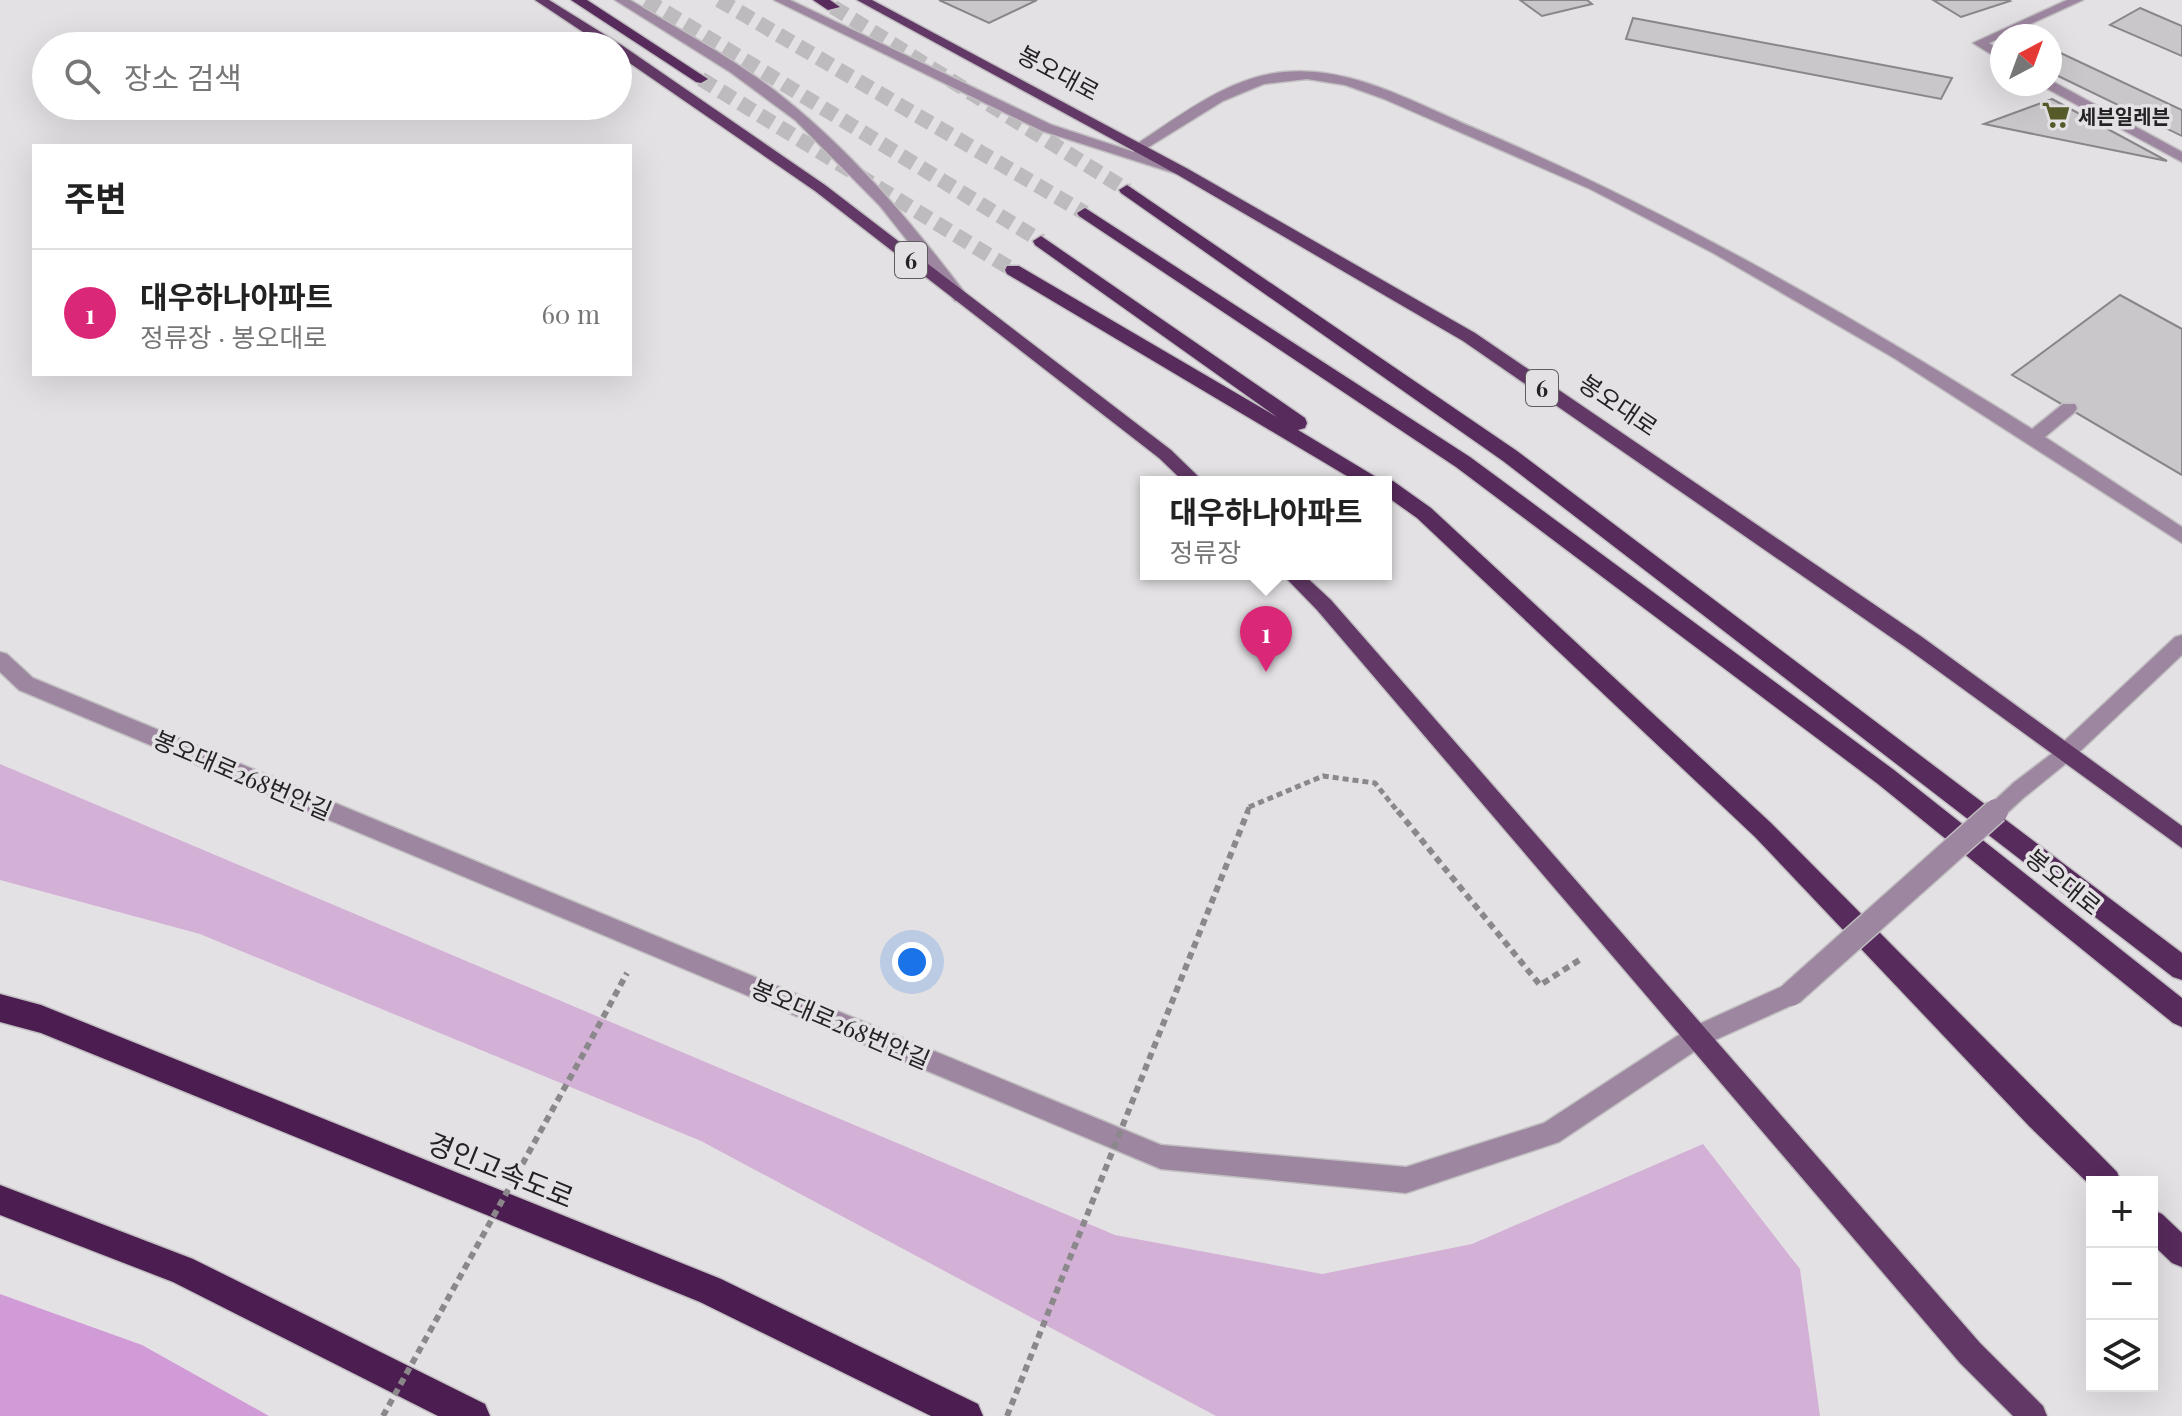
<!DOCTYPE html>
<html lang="ko">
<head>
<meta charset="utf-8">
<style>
  body { margin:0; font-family:"Playfair Display","Noto Sans KR",serif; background:#f6f6f6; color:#222 }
  .controls { position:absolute; right:24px; bottom:24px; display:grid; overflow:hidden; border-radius:0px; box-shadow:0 8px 32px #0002 }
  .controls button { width:72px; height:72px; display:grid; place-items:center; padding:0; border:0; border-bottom:2px solid #e0e0e0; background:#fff; color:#222; font:40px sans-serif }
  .compass { position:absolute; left:1990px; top:24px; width:72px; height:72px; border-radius:50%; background:#fff; box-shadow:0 8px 32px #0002; rotate:41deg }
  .you { position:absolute; left:912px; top:962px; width:28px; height:28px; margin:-20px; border:6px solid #fff; border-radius:50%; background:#1a73e8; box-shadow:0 0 0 12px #1a73e833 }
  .badge { display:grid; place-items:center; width:52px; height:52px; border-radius:50%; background:#db2777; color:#fff; font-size:26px; font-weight:700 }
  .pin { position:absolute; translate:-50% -66px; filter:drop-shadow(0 2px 4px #0008) }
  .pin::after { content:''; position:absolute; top:42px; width:28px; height:24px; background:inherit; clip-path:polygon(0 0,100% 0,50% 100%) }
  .popup { position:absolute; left:1140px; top:476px; width:252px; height:104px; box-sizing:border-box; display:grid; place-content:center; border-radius:0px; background:#fff; filter:drop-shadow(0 2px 6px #0005); font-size:26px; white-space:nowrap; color:#767676 }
  .popup b { font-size:30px; color:#222 }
  .popup::after { content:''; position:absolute; left:50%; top:100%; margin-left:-16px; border:16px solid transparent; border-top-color:#fff }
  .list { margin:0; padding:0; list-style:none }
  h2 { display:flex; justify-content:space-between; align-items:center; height:104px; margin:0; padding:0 32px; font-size:34px }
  h2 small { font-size:26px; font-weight:400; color:#767676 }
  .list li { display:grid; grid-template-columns:52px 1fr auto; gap:24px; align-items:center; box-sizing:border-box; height:128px; padding:0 32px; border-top:2px solid #e0e0e0 }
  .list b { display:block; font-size:30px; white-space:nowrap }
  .list p { margin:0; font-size:26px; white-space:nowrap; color:#767676 }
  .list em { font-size:26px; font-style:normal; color:#767676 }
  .icon { flex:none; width:44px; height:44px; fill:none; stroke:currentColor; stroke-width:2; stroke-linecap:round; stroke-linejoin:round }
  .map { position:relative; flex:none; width:2182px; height:1416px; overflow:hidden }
  .search { position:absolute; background:#fff; box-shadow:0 8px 32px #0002; left:32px; top:32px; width:600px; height:88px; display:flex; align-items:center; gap:20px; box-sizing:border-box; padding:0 28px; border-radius:44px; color:#767676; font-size:30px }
  .panel { position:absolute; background:#fff; box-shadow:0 8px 32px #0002; left:32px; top:144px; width:600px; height:232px; border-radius:0px }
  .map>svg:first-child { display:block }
  .green { fill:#d3b1d6 }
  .forest { fill:#d19bd7 }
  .building { fill:#cac7cb; stroke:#898689; stroke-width:2 }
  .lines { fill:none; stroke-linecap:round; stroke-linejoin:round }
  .trunk-tunnel { stroke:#bebbbe; stroke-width:15; stroke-dasharray:15 8; stroke-linecap:butt }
  .service-casing { stroke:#c1bfc1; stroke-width:3 }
  .minor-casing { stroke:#c1bfc1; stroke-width:3 }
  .primary-casing { stroke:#c1bfc1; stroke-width:3 }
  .trunk-casing { stroke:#c1bfc1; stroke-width:3 }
  .motorway-casing { stroke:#c1bfc1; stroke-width:3 }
  .path-far1 { stroke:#8a888a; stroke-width:5; stroke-dasharray:6 4; stroke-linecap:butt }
  .path { stroke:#8a888a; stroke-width:6; stroke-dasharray:7 5; stroke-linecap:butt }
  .service { fill:#9d869f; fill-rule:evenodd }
  .minor { fill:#9d869f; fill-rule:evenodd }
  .primary { fill:#623966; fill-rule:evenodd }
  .trunk { fill:#572b5c; fill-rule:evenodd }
  .motorway { fill:#4c1d51; fill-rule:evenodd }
  .minor-bridge-far1-casing { stroke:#c1bfc1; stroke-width:21; stroke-linecap:butt }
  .minor-bridge-casing { stroke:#c1bfc1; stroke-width:27; stroke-linecap:butt }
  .path-bridge-far1 { stroke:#8a888a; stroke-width:5; stroke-dasharray:6 4; stroke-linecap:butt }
  .path-bridge { stroke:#8a888a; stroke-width:6; stroke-dasharray:7 5; stroke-linecap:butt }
  .minor-bridge-far1 { stroke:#9d869f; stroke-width:18 }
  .minor-bridge { stroke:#9d869f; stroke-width:24 }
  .labels { text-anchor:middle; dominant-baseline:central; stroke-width:7; stroke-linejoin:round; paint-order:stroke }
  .far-poi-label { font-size:20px; font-weight:bold; fill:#242324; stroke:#e4e1e4; text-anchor:start }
  .shield { fill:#e4e1e4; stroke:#5e5c5e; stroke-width:2 }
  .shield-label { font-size:22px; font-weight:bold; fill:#242324 }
  .street-label { font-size:24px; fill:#242324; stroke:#e4e1e4 }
  .near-street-label { font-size:28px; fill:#242324; stroke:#e4e1e4 }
</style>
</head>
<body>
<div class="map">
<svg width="2182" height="1416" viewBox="0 0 2182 1416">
  <rect width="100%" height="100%" fill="#e4e1e4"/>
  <polygon class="green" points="0,764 1115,1235 1322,1274 1472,1244 1703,1144 1800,1269 1820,1416 1216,1416 701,1141 200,934 0,880"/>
  <polygon class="forest" points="0,1294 142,1345 269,1416 0,1416"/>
  <g class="building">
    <polygon points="939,0 1037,0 989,23"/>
    <polygon points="1520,0 1587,0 1592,4 1542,16"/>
    <polygon points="1933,0 2008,0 2010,1 1961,17"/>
    <polygon points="2140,8 2182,26 2182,56 2110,25"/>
    <polygon points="1633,18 1952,78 1941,99 1626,39"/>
    <polygon points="2050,48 2182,110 2182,136 2050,72"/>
    <polygon points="2052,99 2167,161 1984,124"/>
    <polygon points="2120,295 2182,329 2182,475 2012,375"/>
  </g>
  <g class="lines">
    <g class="trunk-tunnel">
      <polyline points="646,0 1041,241"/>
      <polyline points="719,0 1085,213"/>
      <polyline points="833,7 1127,190"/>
      <polyline points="701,79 1013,270"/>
    </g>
    <defs>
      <g id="service">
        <path d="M 615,0 L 630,0 C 678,29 729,56 774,90 C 849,148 909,219 965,293 L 965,301 L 955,301 L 880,206 L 795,120 L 730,72 Z"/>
        <path d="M 774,0 L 790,0 L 1052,125 L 1134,152 L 1134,146 C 1180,116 1228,77 1284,72 C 1350,65 1415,103 1474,128 C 1670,211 1852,316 2032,429 L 2063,404 L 2075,404 L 2077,408 L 2075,412 L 2045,437 L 2182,527 L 2182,543 L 1894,358 L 1713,253 L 1590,189 L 1384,99 L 1345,85 L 1307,79 L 1264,84 L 1223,101 L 1139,153 L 1188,169 L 1188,175 L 1183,176 L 1042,131 Z"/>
        <polygon points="2067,0 2083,0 1989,43 2002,52 2002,61 1973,43"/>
        <polygon points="2050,80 2182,152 2182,162 2044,87 2042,84 2050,84"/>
        <polygon points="2182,635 2182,655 2074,757 2067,760 2060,757 2057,751 2060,745 2175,637"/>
      </g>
      <g id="minor">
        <polygon points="0,652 7,654 33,678 1161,1145 1406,1167 1544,1123 1688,1029 1783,986 1791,983 1799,986 1803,994 1799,1002 1704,1045 1559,1142 1406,1193 1161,1169 19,690 0,672"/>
        <polygon points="2067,742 2074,745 2077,751 2074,757 2026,796 2019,799 2012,796 2009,790 2012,784"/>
      </g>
      <g id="primary">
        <polygon points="535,0 549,0 623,46 825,185 1171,450 1204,482 1184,482 1159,458 815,191 618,55 618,46 604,46"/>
        <polygon points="857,0 872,0 1188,169 1475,333 1922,637 2182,826 2182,848 1908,649 1463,341 1178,175"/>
        <polygon points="1282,574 1303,574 1331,600 1980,1343 2043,1406 2047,1416 2013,1416 1960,1363 1317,610"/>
      </g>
      <g id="trunk">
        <polygon points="571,0 587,0 708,79 701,83 696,82"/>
        <polygon points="813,0 830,0 840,7 828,10"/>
        <polygon points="1127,185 1517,451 2182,953 2182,980 2173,977 1503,461 1121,193 1119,190"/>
        <polygon points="1085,208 1470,457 1894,770 2182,998 2182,1027 2173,1023 1878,784 1456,467 1079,216 1077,213"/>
        <polygon points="1041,236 1305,418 1307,423 1305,428 1298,430 1381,480 1393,481 1431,508 1771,823 2117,1172 2121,1182 2092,1182 2092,1187 2030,1127 1755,837 1417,518 1386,496 1386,482 1357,482 1007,274 1005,270 1007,266 1019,266 1277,417 1035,245 1033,241"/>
        <polygon points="2152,1210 2162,1214 2182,1233 2182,1267 2172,1263 2152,1244"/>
      </g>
      <g id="motorway">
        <polygon points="0,994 41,1005 721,1279 978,1404 983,1416 931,1416 700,1302 41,1033 0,1022"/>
        <polygon points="0,1185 193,1259 485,1404 490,1416 438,1416 173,1282 0,1215"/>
      </g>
    </defs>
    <use href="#service" class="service-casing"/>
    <use href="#minor" class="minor-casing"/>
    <use href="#primary" class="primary-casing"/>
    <use href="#trunk" class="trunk-casing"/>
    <use href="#motorway" class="motorway-casing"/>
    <polyline class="path-far1" points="1249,807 1323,776 1375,783 1399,813"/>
    <g class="path">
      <polyline points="1398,811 1540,985 1581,959"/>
      <polyline points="586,1049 627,973"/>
    </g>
    <use href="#service" class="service"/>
    <use href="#minor" class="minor"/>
    <use href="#primary" class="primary"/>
    <use href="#trunk" class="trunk"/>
    <use href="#motorway" class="motorway"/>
    <defs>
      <polyline id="minor-bridge-far1" points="1994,813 2019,790"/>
      <polyline id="minor-bridge" points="1791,994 1996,811"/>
    </defs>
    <use href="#minor-bridge-far1" class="minor-bridge-far1-casing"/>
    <use href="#minor-bridge" class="minor-bridge-casing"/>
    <polyline class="path-bridge-far1" points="1247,813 1249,807"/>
    <g class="path-bridge">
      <polyline points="383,1416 586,1049"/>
      <polyline points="1007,1416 1248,811"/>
    </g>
    <use href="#minor-bridge-far1" class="minor-bridge-far1"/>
    <use href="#minor-bridge" class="minor-bridge"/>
  </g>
  <defs>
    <symbol id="supermarket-bare" viewBox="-9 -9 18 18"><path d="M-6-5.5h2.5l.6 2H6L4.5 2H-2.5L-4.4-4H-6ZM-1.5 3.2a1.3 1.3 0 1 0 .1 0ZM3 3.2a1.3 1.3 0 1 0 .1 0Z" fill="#575b29" stroke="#e4e1e4" stroke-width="2.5" paint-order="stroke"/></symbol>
  </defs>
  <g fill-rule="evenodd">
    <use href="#supermarket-bare" x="2036" y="95" width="40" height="40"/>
  </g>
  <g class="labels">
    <g class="far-poi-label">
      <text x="2078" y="115">세븐일레븐</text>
    </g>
    <g class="shield">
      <rect x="895" y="242" width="32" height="36" rx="6"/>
      <rect x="1526" y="370" width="32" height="36" rx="6"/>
    </g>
    <g class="shield-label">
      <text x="911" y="260">6</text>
      <text x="1542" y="388">6</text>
    </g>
    <g class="street-label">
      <text transform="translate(1059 72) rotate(28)">봉오대로</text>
      <text transform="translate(1619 404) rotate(34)">봉오대로</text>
      <text transform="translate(243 774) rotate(23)">봉오대로268번안길</text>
      <text transform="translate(2064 881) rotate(39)">봉오대로</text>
      <text transform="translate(841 1023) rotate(23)">봉오대로268번안길</text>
    </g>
    <g class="near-street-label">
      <text transform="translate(501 1169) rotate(22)">경인고속도로</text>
    </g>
  </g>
</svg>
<div class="controls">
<button>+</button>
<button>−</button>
<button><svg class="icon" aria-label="layers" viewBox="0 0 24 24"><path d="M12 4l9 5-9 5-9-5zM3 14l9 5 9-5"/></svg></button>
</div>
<svg class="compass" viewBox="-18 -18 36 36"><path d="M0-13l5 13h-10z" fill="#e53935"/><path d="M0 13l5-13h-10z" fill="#767676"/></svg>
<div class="you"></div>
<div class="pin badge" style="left:1266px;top:672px">1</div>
<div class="popup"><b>대우하나아파트</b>정류장</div>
<div class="search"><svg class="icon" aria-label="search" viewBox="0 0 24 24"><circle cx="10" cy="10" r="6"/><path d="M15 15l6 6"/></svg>장소 검색</div>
<section class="panel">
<h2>주변<small></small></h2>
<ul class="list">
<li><span class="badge">1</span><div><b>대우하나아파트</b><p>정류장 · 봉오대로</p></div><em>60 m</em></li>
</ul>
</section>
</div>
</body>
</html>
